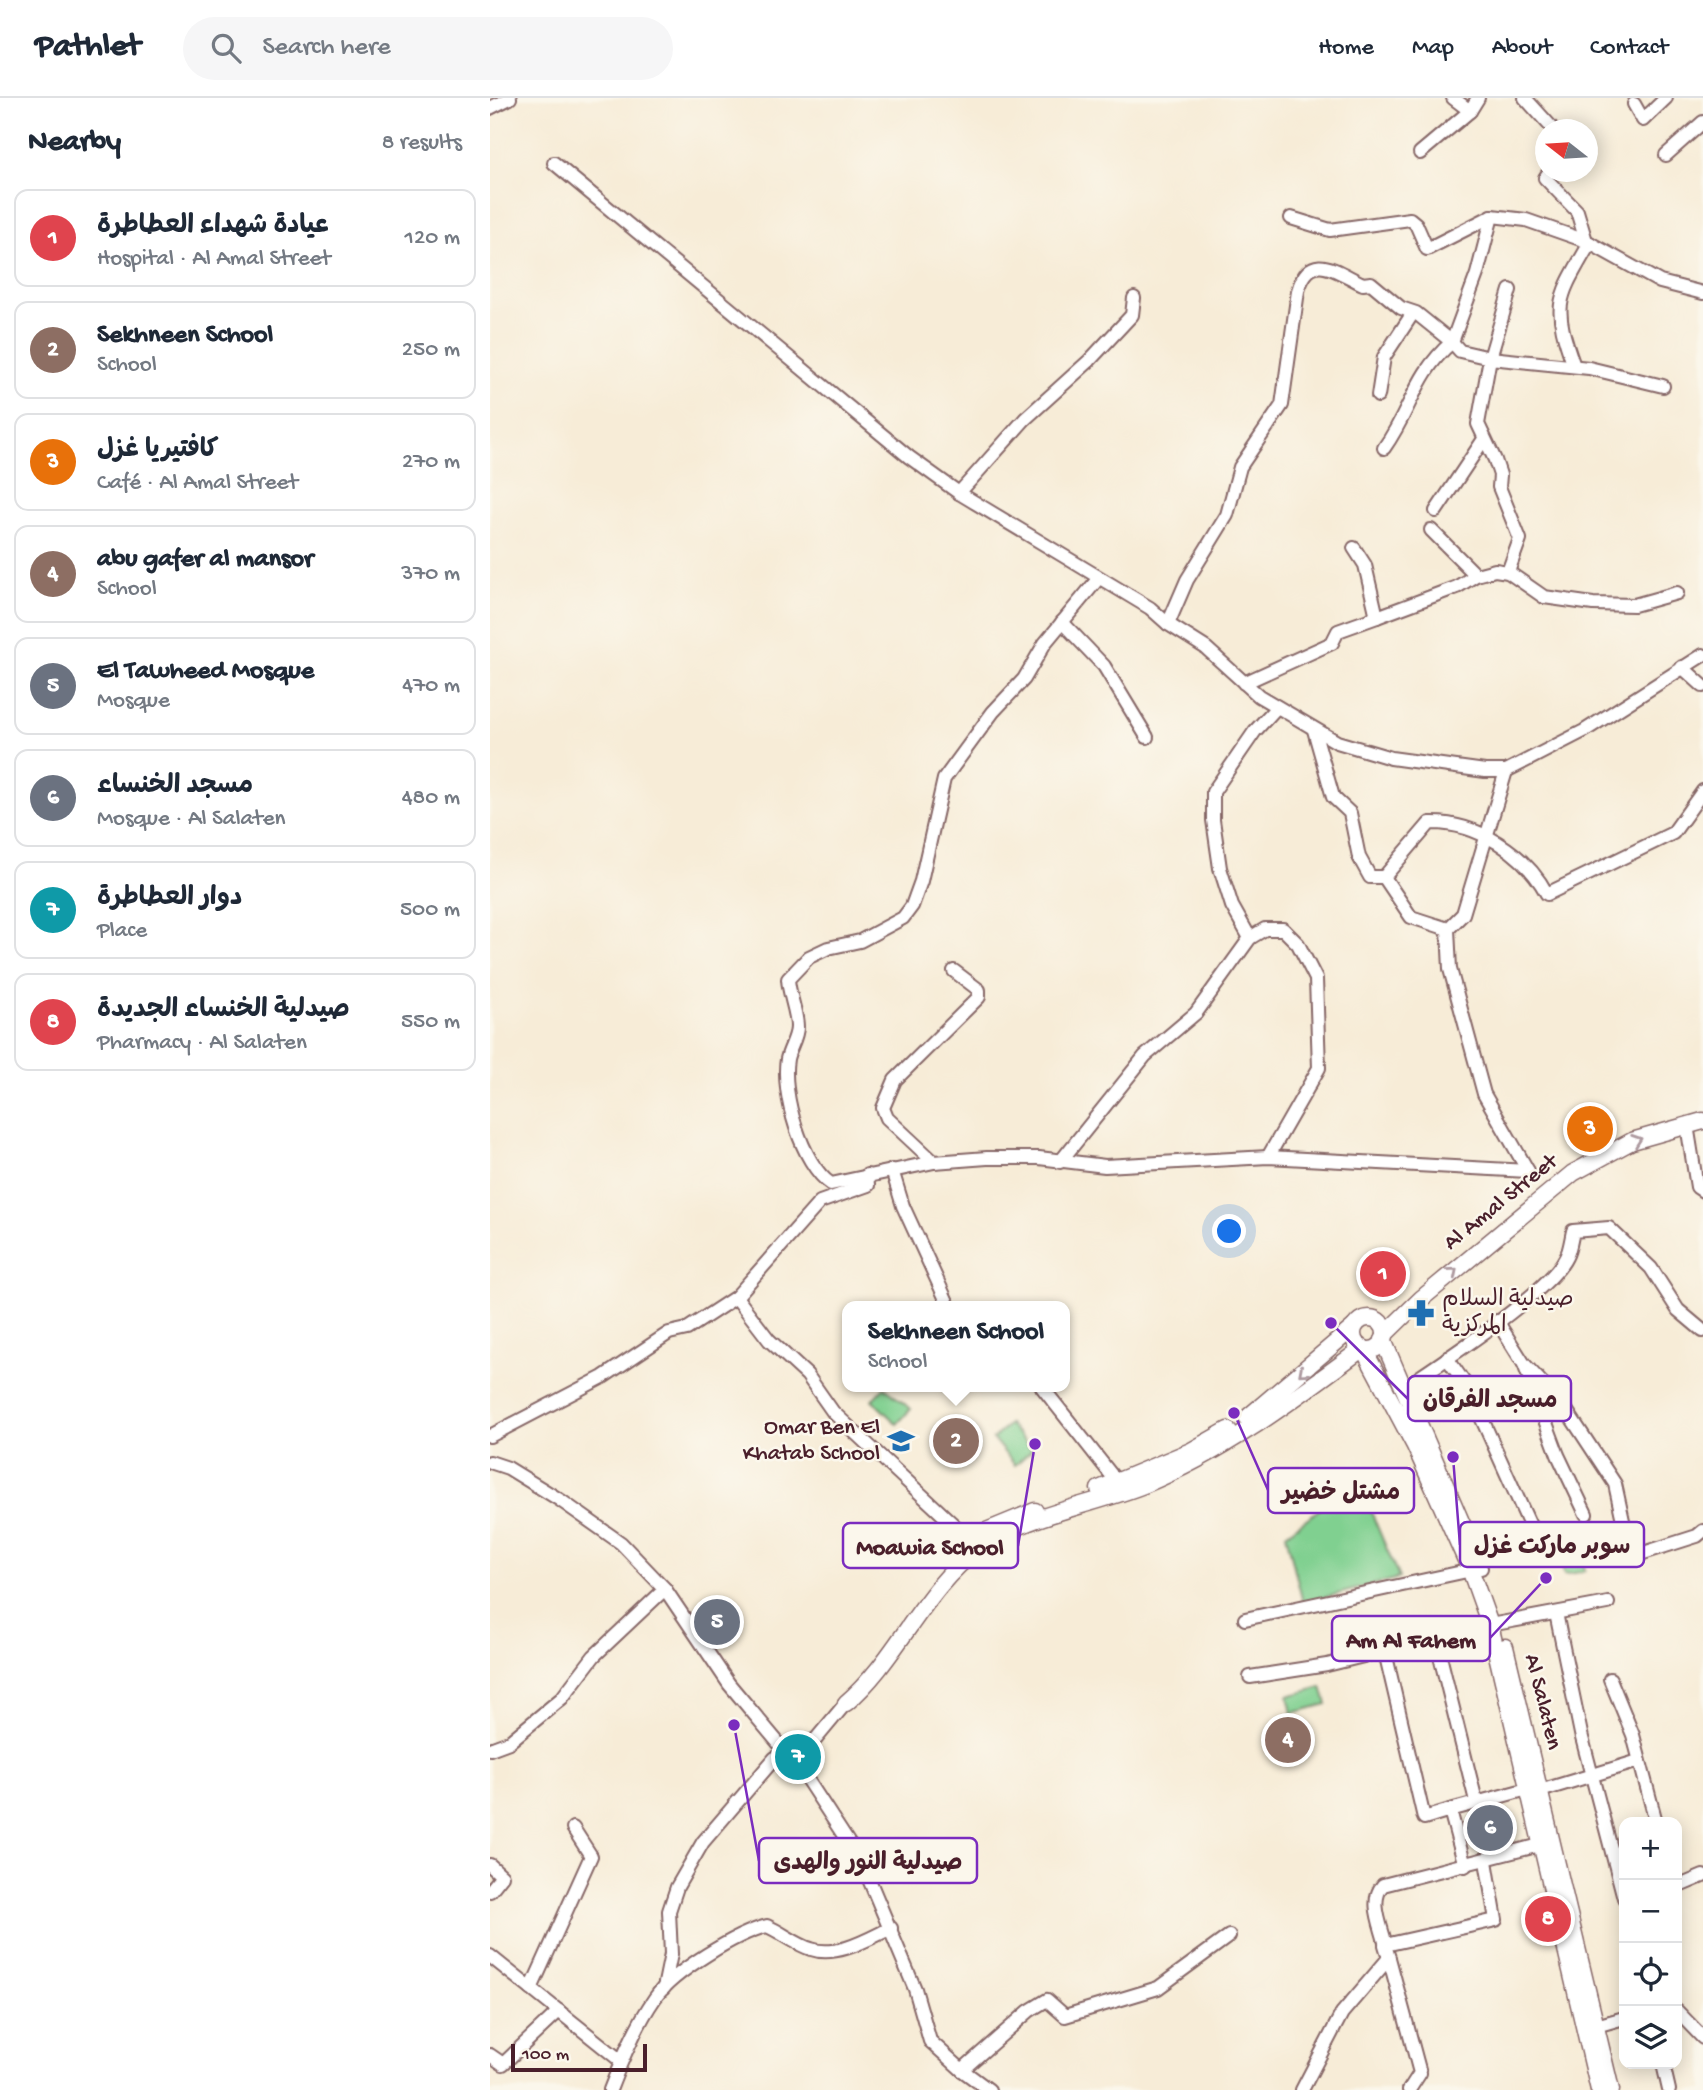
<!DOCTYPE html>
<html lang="en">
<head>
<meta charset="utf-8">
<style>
  body { margin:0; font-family:"Gochi Hand","Playpen Sans Arabic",sans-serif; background:#f6f6f7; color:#1f2937 }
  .controls { position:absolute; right:21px; bottom:21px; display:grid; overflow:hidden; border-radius:14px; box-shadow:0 4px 18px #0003 }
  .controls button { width:63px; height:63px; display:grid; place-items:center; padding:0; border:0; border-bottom:2px solid #e0e1e3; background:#fff; color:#1f2937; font:35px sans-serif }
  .compass { position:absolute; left:1045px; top:21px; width:63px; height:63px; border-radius:50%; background:#fff; box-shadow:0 4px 18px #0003; rotate:287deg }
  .scale { position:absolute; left:21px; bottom:18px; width:136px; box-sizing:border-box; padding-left:7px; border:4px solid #4a1f2b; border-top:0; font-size:19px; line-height:24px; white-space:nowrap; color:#4a1f2b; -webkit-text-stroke:5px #fbf7ec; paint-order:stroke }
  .you { position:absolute; left:740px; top:1134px; width:24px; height:24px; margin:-18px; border:5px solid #fff; border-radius:50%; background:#1a73e8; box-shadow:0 0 0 10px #1a73e833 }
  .badge { display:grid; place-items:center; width:46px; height:46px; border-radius:50%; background:#0b8043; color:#fff; font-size:23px; font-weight:700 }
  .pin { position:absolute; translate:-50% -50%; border:4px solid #fff; box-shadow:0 2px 7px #0006 }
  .popup { position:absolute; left:352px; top:1203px; width:228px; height:91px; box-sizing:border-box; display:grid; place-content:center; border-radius:14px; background:#fff; filter:drop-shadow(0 2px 5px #0005); font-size:23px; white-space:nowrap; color:#747a83 }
  .popup b { font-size:26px; color:#1f2937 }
  .popup::after { content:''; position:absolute; left:50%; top:100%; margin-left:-14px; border:14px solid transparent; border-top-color:#fff }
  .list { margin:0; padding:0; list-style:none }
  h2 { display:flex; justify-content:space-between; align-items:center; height:91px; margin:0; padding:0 28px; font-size:30px }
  h2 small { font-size:23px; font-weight:400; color:#747a83 }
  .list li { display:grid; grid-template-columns:46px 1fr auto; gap:21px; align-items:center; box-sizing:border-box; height:98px; margin:0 14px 14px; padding:0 14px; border:2px solid #e0e1e3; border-radius:14px }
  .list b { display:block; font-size:26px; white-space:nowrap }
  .list p { margin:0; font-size:23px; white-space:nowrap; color:#747a83 }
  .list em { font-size:23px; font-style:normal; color:#747a83 }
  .icon { flex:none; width:38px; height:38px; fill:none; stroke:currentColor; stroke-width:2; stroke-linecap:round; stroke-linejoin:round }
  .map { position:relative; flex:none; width:1213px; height:1992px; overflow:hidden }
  header { display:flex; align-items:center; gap:42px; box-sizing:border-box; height:98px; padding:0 35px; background:#fff; border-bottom:2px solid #e0e1e3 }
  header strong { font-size:33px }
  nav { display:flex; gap:38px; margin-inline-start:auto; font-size:24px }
  .search { width:490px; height:63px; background:#f6f6f7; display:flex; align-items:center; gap:18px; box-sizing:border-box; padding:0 24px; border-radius:38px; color:#747a83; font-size:26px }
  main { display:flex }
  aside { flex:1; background:#fff }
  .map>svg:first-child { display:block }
  .green { fill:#80d090; stroke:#65785e; stroke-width:2 }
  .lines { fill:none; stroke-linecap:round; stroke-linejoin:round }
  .minor-casing { stroke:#876767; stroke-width:16 }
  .major-casing { stroke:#876767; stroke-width:19 }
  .minor { stroke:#fff; stroke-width:12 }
  .major { stroke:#fff; stroke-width:16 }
  .oneway { stroke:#ae9aa0 }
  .labels { text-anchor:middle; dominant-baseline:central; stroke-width:5; stroke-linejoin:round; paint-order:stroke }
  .street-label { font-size:23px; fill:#4a1f2b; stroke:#fbf7ec }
  .poi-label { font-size:23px; fill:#4a1f2b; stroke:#fbf7ec; text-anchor:start }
  .leader { fill:none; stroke:#7b2cbf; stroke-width:2.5 }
  .callout-dot { fill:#7b2cbf; stroke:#fbf7ec; stroke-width:2.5 }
  .callout { fill:#fbf7ec; stroke:#7b2cbf; stroke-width:2.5 }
  .callout-label { font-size:24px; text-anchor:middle; font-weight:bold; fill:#4a1f2b }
</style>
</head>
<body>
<header>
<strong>Pathlet</strong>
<div class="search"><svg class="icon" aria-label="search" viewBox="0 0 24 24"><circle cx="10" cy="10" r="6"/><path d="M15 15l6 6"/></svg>Search here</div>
<nav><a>Home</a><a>Map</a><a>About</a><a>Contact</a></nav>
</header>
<main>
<aside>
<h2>Nearby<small>8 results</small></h2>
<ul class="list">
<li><span class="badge" style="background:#e0444e">1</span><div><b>عيادة شهداء العطاطرة</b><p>Hospital · Al Amal Street</p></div><em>120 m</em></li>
<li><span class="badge" style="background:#8d6e63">2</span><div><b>Sekhneen School</b><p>School</p></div><em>250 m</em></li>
<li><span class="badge" style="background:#e8710a">3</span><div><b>كافتيريا غزل</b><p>Café · Al Amal Street</p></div><em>270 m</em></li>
<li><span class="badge" style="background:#8d6e63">4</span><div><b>abu gafer al mansor</b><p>School</p></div><em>370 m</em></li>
<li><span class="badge" style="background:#6b7280">5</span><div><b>El Tawheed Mosque</b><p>Mosque</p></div><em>470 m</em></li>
<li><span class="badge" style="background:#6b7280">6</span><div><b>مسجد الخنساء</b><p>Mosque · Al Salaten</p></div><em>480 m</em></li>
<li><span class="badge" style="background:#0f9aa8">7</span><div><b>دوار العطاطرة</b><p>Place</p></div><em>500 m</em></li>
<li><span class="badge" style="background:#e0444e">8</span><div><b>صيدلية الخنساء الجديدة</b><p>Pharmacy · Al Salaten</p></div><em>550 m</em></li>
</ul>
</aside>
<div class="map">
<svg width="1213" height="1992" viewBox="0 0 1213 1992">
  <rect width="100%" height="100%" fill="#fbf7ec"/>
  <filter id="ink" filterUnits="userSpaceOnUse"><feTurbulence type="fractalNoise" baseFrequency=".0143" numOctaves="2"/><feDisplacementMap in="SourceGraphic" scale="14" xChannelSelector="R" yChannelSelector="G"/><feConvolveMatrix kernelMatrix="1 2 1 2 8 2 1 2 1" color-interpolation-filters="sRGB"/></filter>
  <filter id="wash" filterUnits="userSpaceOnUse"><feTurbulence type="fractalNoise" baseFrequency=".00686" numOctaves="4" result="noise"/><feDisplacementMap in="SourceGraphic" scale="28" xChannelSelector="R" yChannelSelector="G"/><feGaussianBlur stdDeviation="1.57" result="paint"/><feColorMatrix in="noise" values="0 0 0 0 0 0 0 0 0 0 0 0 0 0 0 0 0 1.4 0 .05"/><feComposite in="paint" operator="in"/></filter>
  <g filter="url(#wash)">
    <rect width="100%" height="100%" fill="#f7ecd7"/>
    <g class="green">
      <polygon points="394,1289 421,1311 407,1326 382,1302"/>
      <polygon points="519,1326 542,1352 525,1367 503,1341"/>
      <polygon points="868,1383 909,1480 813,1505 796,1436"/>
      <polygon points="1089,1440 1095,1473 1074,1477 1067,1444"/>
      <polygon points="832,1589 837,1606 802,1615 798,1598"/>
    </g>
  </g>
  <g filter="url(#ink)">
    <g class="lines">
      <defs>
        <g id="minor">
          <polyline points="963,0 980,13 988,0"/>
          <polyline points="1035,0 1064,32"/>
          <polyline points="1144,6 1153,22 1176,0"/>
          <polyline points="0,10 20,0"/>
          <polyline points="930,55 980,13"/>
          <polyline points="1176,57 1213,24"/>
          <polyline points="64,65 419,359 469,395 660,510 678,526 716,550 769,598 847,644 901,660 995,673 1016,673 1094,633 1213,557"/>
          <polyline points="1059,74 1055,80 1087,113 1096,143"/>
          <polyline points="1002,118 987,176 962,244 970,253 1000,260 1020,192"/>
          <polyline points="801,120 840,132 920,121 926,126 937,151 1002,118 1036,122 1096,143 1170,184 1213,195"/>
          <path d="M 1084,268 C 1061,205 1068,201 1100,145"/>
          <polyline points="888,298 894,259 923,215"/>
          <polyline points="469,395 535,321 599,263 642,217 644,200"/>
          <polyline points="946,413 994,341"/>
          <polyline points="941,432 986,477"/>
          <polyline points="864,450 875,467 887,519 967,489 986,477 1005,472 1018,474 1054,499 1103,506 1144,507 1187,495"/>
          <polyline points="1018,474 1030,441 1009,389 1010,377 1005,362 988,326 1000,260 1099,270 1173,288"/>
          <path d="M 608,481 L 555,545 L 534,581 L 503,614 L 454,681 L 431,783 L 422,808 L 413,820 L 370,843 L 338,850 L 319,859 L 298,881 C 299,897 307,914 307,929 C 307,940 299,951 297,961 C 291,995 312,1067 341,1086 L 444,1064 L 497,1060 L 549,1060 L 615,1068 L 778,1059 L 1038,1073"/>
          <polyline points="572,524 614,568 657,639"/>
          <path d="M 678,526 L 697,482 L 737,417 L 750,369 L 792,307 L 808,193 C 820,151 845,173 873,186 L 881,185 L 911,210 L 926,215 L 962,244 C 924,277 922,311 894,350"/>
          <polyline points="1192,569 1213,588"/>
          <polyline points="754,585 842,545 848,533 887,519"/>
          <polyline points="824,632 843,699 860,715 869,759 880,779 894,779 921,819 958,831"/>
          <polyline points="1016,673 973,816 958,831 960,871 994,996 1038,1073"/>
          <path d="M 894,779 L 940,725 C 987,724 1035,755 1057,796 L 1183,735 L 1213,693"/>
          <polyline points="760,840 742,808 730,770 723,722 723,694 765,633 787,609"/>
          <polyline points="1197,1027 1207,1089 1213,1093"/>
          <polyline points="444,1064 397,1020 393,1010 405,982 489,899 489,892 464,873"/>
          <polyline points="570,1064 655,958 706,915 760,840 775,831 793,831 808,846 826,881 829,970 778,1059"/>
          <polyline points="402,1072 413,1108 459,1208"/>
          <polyline points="246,1199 279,1242 317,1277 343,1314 481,1443"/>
          <polyline points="1007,1223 1034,1266 1068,1357 1096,1416"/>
          <polyline points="957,1260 978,1290 1046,1441"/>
          <polyline points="1034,1266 1073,1307 1125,1386 1141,1459 1207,1438 1213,1433"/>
          <polyline points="552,1289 627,1384"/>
          <path d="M 912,1291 C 949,1266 1059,1195 1076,1159 C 1080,1152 1081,1141 1083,1133 L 1119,1130 L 1161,1170 L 1188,1212 L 1213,1233"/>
          <polyline points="0,1338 113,1279 179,1235 197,1231 246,1199 330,1104 378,1087 377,1077"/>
          <polyline points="0,1364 18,1370 70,1402 131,1445 175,1491 239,1586 311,1672 373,1767 425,1891 440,1943 472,1972 499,1992"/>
          <polyline points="1066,1515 1091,1636 1134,1800"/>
          <polyline points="755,1521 991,1470"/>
          <polyline points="946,1542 986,1703"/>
          <polyline points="895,1554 934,1720 960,1712"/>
          <polyline points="760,1579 837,1567 1000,1527 1118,1505"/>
          <polyline points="1120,1581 1143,1637 1166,1724"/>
          <polyline points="0,1651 19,1644 72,1600 104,1558 175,1491"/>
          <polyline points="1050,1693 1149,1663"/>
          <polyline points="0,1767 12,1778 0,1793"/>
          <polyline points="975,1768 960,1712 1045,1689"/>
          <polyline points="1187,1789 1213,1778"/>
          <path d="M 895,1844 C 891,1827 879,1802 893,1787 L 1058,1745"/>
          <polyline points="0,1858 131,1963"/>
          <polyline points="899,1860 930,1975 919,1992"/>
          <polyline points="174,1890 181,1856 179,1813 187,1789 213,1744 285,1660 326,1641 356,1605"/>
          <polyline points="41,1891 101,1758 83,1730"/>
          <polyline points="1187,1913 1213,1940"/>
          <polyline points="1106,1928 1134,1920"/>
          <polyline points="0,1957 13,1966 69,1913"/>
          <polyline points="1173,1966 1179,1992"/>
          <polyline points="472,1972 539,1913 557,1902 575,1918 668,1890 739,1838"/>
          <path d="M 120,1992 C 132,1961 146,1927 165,1900 C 183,1874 247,1835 277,1828 C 293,1835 305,1846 321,1851 C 347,1860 378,1841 401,1830"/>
          <polyline points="812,1992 852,1915 899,1860 895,1847 1006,1822 996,1763"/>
        </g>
        <g id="major">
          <circle cx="879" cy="1236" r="16"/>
          <polyline points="895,1236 931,1201 1083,1075 1142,1043 1213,1023"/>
          <polyline points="893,1242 987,1461"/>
          <polyline points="757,1320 864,1229"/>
          <polyline points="609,1391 701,1353 738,1332"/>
          <polyline points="494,1434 545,1413"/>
          <polyline points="1015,1549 1121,1992"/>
          <path d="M 356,1605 C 407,1562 433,1491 488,1451 C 535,1416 602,1408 656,1386 C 736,1353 804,1301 873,1250 L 925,1348 L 980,1471 L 1000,1527 L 1109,1992"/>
        </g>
      </defs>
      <use href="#minor" class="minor-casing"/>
      <use href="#major" class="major-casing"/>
      <use href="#minor" class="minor"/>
      <use href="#major" class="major"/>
    </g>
    <defs><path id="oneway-chevron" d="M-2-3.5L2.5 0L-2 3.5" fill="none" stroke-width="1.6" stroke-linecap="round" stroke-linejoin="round" transform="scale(1.75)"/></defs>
    <g class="oneway">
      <use href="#oneway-chevron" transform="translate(1147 1042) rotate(-19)"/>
      <use href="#oneway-chevron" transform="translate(963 1174) rotate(-40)"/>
      <use href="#oneway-chevron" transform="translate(813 1274) rotate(139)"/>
    </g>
  </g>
  <defs>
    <symbol id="pharmacy-bare" viewBox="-9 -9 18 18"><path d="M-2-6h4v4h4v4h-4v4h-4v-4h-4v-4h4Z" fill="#1f6fb2" stroke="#fbf7ec" stroke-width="2.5" paint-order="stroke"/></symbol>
    <symbol id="school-bare" viewBox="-9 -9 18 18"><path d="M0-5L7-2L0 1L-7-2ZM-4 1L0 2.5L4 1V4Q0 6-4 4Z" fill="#1f6fb2" stroke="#fbf7ec" stroke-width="2.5" paint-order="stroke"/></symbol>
  </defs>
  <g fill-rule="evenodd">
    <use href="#pharmacy-bare" x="912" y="1196" width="38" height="38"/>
    <use href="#school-bare" x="392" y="1324" width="38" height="38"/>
  </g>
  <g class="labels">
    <g class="street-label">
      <text transform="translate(1011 1105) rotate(-39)">Al Amal Street</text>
      <text transform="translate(1052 1604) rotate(76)">Al Salaten</text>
    </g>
    <g class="poi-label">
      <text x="952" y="1202">صيدلية السلام<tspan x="952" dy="26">المركزية</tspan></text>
      <text x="390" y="1330" text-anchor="end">Omar Ben El<tspan x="390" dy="26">Khatab School</tspan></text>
    </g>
  </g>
  <path class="leader" d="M841 1225L918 1301M744 1315L778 1392M963 1359L970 1447M545 1346L528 1448M1056 1480L1000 1540M244 1627L269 1763"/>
  <g class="callout-dot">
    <circle cx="841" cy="1225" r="7"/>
    <circle cx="744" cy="1315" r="7"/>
    <circle cx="963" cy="1359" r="7"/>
    <circle cx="545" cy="1346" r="7"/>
    <circle cx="1056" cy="1480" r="7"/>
    <circle cx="244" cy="1627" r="7"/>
  </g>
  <g class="callout">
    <rect x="918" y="1278" width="163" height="45" rx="7"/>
    <rect x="778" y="1370" width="146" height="45" rx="7"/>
    <rect x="970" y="1424" width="184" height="45" rx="7"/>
    <rect x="353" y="1425" width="175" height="45" rx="7"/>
    <rect x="842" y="1518" width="158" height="45" rx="7"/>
    <rect x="269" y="1740" width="218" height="45" rx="7"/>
  </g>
  <g class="callout-label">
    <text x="1000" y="1309">مسجد الفرقان</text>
    <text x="851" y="1401">مشتل خضير</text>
    <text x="1062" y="1455">سوبر ماركت غزل</text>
    <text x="440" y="1456">Moawia School</text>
    <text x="921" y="1549">Am Al Fahem</text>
    <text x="378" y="1771">صيدلية النور والهدى</text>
  </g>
</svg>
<div class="controls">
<button>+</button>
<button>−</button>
<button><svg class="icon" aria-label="locate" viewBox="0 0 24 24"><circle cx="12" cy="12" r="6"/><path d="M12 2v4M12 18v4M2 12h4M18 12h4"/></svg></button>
<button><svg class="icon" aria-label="layers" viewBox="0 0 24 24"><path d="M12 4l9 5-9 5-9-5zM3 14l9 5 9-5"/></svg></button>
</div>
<svg class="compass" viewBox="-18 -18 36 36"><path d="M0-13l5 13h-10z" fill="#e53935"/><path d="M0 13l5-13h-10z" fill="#747a83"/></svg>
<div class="scale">100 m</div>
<div class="you"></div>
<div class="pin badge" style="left:893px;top:1176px;background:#e0444e">1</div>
<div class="pin badge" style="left:466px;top:1343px;background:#8d6e63">2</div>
<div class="popup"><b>Sekhneen School</b>School</div>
<div class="pin badge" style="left:1100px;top:1031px;background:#e8710a">3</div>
<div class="pin badge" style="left:798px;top:1642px;background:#8d6e63">4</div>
<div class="pin badge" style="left:227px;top:1524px;background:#6b7280">5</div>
<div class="pin badge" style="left:1000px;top:1730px;background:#6b7280">6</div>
<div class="pin badge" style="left:308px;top:1659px;background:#0f9aa8">7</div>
<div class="pin badge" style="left:1058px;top:1821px;background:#e0444e">8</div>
</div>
</main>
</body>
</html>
